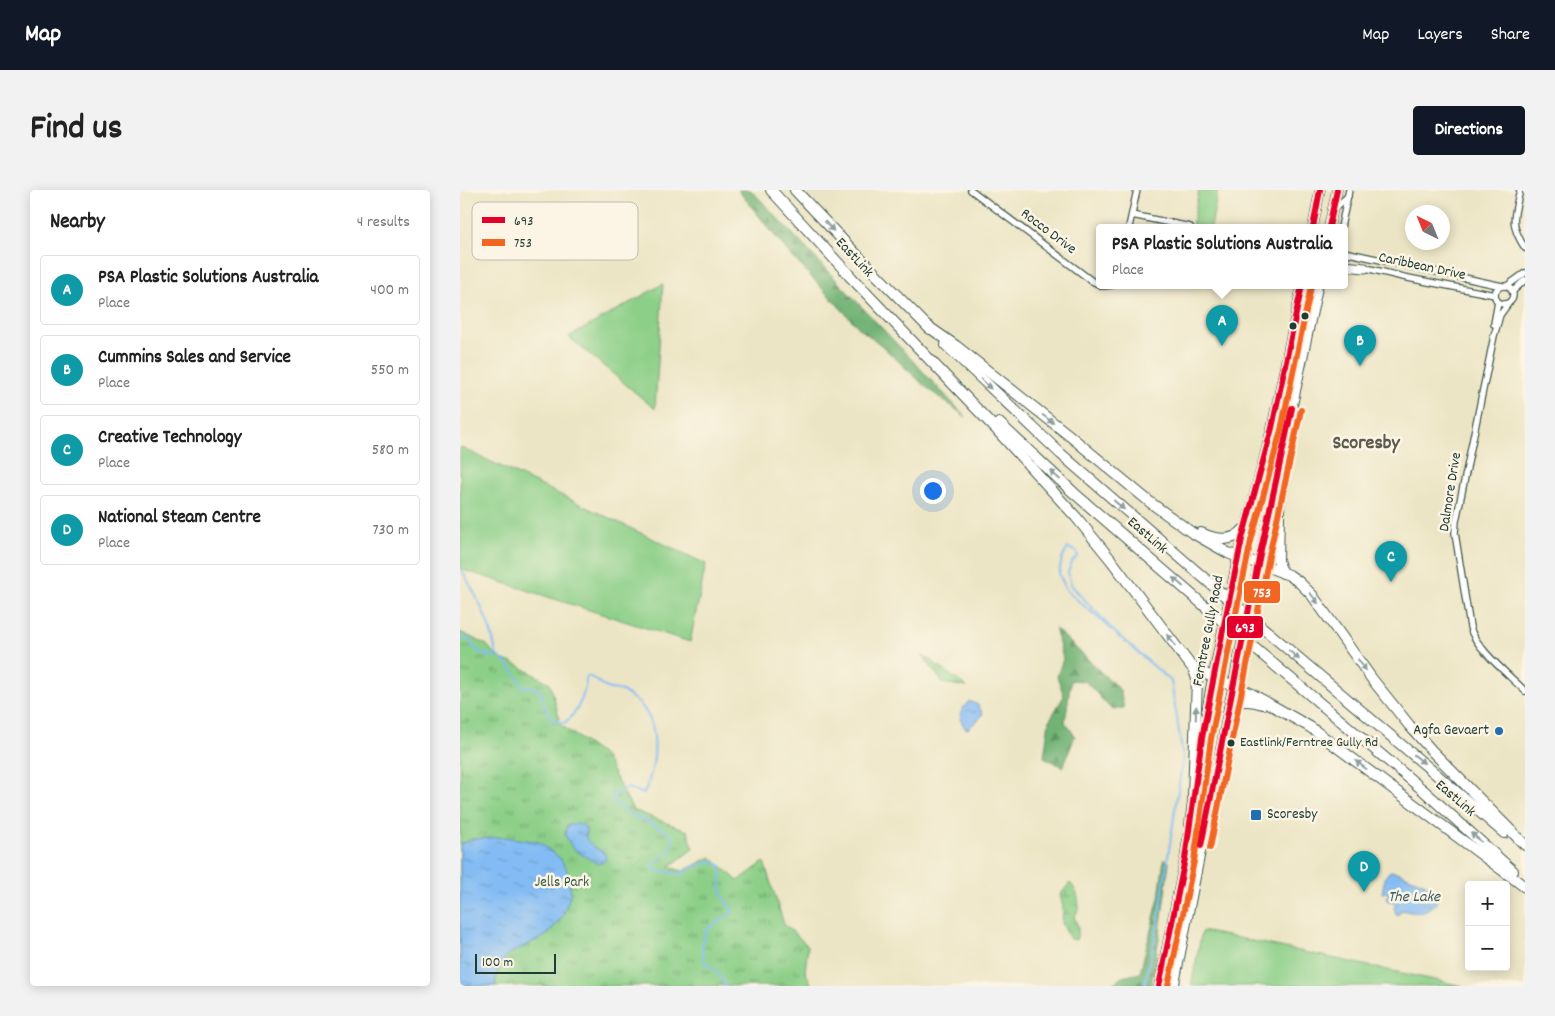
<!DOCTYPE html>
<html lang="en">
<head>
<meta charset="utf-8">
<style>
  body { margin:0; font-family:Dekko,sans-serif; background:#f2f2f2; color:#222 }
  .controls { position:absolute; right:15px; bottom:15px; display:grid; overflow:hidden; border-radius:5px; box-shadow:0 2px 12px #0003 }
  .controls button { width:45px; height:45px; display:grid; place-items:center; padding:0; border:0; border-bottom:1px solid #e0e0e0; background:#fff; color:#222; font:25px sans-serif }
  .compass { position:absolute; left:945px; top:15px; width:45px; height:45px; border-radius:50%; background:#fff; box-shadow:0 2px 12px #0003; rotate:317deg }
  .scale { position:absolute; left:15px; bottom:12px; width:81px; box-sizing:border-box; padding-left:5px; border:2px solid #1f3d34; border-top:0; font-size:14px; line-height:18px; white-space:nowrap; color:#1f3d34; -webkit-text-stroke:4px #fcf5e5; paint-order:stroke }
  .you { position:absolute; left:472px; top:300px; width:18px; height:18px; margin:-12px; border:4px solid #fff; border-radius:50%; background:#1a73e8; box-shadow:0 0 0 8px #1a73e833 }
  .badge { display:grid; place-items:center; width:32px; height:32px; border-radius:50%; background:#111827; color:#fff; font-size:16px; font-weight:700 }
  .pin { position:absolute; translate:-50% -41px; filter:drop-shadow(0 1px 2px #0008) }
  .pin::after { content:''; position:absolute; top:26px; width:18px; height:15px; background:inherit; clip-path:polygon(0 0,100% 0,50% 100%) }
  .popup { position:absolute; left:636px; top:34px; width:252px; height:65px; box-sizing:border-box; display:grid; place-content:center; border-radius:5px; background:#fff; filter:drop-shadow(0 1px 4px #0005); font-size:16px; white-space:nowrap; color:#767676 }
  .popup b { font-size:19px; color:#222 }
  .popup::after { content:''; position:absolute; left:50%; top:100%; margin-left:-10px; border:10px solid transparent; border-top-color:#fff }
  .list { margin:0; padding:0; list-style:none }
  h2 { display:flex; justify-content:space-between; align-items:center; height:65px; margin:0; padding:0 20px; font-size:21px }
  h2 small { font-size:16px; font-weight:400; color:#767676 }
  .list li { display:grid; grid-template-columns:32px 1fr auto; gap:15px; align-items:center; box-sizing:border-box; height:70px; margin:0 10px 10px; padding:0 10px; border:1px solid #e0e0e0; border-radius:5px }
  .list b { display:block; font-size:19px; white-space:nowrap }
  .list p { margin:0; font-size:16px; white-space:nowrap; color:#767676 }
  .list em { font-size:16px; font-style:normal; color:#767676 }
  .map { position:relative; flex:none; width:1065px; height:796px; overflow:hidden; border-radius:5px }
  header { display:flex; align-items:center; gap:30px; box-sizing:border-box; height:70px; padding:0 25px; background:#111827; color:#fff }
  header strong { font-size:24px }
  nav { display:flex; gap:28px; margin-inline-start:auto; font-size:18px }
  .intro { display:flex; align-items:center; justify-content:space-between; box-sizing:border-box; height:120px; padding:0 30px }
  h1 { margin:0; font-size:35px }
  .button { padding:12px 22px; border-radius:5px; background:#111827; color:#fff; font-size:18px; font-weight:700 }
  main { display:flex; gap:30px; padding:0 30px }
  aside { flex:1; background:#fff; border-radius:5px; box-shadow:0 2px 12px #0003 }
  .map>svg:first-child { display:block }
  .grass { fill:#8ccf88; stroke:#56865e }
  .forest { fill:url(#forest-firs); stroke:#487854 }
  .wetland { fill:url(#wetland-marsh); stroke:#56865e }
  .park { fill:url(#park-tufts); stroke:#56865e }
  .water { fill:url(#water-ripples); stroke:#517c94 }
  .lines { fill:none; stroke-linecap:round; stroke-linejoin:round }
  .stream { stroke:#83bcf4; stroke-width:2 }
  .minor-casing { stroke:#3e564a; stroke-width:8 }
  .primary-casing { stroke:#3e564a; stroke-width:11 }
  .motorway-casing { stroke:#3e564a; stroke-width:12 }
  .minor { stroke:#fff; stroke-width:5.5 }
  .primary { stroke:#fff; stroke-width:9 }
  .motorway { stroke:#fff; stroke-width:10 }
  .motorway-bridge-casing { stroke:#3e564a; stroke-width:12; stroke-linecap:butt }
  .motorway-bridge { stroke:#fff; stroke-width:10 }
  .bus-1-casing { stroke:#fcf5e5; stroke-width:10 }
  .bus-2-casing { stroke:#fcf5e5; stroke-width:10 }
  .bus-1 { stroke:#e4002b; stroke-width:6 }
  .bus-2 { stroke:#f26522; stroke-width:6 }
  .oneway { fill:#8f9e9a }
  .bus-dot { fill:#1f3d34; stroke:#fcf5e5; stroke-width:2 }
  .poi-dot { fill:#1f6fb2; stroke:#fcf5e5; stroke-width:2 }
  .labels { text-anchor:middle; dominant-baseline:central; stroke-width:5; stroke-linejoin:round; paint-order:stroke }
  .bus-label { font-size:14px; fill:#1f3d34; stroke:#fcf5e5; text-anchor:start }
  .street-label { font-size:15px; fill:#1f3d34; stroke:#fcf5e5 }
  .poi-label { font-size:15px; fill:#1f3d34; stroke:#fcf5e5; text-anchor:end }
  .park-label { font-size:15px; fill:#355a45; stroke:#fcf5e5 }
  .water-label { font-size:16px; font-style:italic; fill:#385d64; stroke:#fcf5e5 }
  .district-label { font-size:20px; font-weight:bold; fill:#5e5c4e; stroke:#fcf5e5 }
  .key { fill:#fcf5e5; stroke:#babeb0; stroke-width:1 }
  .key-label { font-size:14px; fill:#1f3d34 }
  .line-badge { stroke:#fcf5e5; stroke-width:2 }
  .badge-label { font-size:14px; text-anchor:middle; font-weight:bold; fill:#fff }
</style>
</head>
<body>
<header>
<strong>Map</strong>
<nav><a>Map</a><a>Layers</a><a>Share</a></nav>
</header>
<div class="intro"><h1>Find us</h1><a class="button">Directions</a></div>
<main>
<aside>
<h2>Nearby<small>4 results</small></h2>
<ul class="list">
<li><span class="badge" style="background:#0f9aa8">A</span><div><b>PSA Plastic Solutions Australia</b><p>Place</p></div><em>400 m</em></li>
<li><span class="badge" style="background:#0f9aa8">B</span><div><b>Cummins Sales and Service</b><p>Place</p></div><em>550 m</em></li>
<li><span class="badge" style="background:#0f9aa8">C</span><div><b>Creative Technology</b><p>Place</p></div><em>580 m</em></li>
<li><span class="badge" style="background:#0f9aa8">D</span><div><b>National Steam Centre</b><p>Place</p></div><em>730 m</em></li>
</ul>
</aside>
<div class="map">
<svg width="1065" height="796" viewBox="0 0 1065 796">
  <defs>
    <pattern id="forest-firs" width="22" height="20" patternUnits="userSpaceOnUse" patternTransform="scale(1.25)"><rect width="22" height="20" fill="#71b274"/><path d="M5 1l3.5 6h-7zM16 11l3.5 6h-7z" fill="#5c9260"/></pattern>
    <pattern id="wetland-marsh" width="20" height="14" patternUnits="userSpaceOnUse" patternTransform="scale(1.25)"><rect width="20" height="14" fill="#8ccf88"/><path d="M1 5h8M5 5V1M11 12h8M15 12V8" fill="none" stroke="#72a970"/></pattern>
    <pattern id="park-tufts" width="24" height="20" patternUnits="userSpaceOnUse" patternTransform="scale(1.25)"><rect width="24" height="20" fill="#8ccf88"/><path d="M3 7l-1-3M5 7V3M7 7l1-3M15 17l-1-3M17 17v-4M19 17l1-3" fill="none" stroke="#72a970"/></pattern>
    <pattern id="water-ripples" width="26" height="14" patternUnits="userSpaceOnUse" patternTransform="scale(1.25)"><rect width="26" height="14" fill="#83bcf4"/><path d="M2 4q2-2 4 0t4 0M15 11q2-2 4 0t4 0" fill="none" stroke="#6b9ac6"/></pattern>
  </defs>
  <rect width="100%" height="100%" fill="#fcf5e5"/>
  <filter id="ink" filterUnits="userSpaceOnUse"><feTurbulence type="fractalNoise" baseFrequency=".02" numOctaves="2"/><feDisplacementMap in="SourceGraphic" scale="10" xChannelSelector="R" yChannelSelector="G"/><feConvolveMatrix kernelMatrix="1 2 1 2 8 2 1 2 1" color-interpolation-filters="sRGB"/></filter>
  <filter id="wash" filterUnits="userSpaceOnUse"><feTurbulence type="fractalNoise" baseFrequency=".0096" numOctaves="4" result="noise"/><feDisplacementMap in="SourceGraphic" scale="20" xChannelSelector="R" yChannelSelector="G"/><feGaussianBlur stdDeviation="1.12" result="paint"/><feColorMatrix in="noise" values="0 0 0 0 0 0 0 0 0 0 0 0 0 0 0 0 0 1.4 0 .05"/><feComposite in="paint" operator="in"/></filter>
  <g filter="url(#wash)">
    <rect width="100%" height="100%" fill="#ece5c5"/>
    <g class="grass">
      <polygon points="739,0 758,0 751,37 732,37"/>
      <polygon points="203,94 195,219 109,147"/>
      <polygon points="0,257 246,374 230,452 0,379"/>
      <polygon points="463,466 463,465 507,497 483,493"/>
      <polygon points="742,741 778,748 1003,796 731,796"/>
    </g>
    <g class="forest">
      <polygon points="278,0 291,0 506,227 467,198 421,155 399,138 328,62"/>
      <polygon points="595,438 660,500 664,518 651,519 625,491 611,490 605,532 615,546 603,577 584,567 589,531 604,506 597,486 603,469"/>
      <polygon points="704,669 709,672 700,743 691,796 649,796 662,787 680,783 699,708"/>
    </g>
    <path class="wetland" d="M 610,693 C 619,702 622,717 614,727 C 618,735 620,741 616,750 L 610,749 L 602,733 L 603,717 L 600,705 Z"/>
    <polygon class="park" points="0,442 27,455 37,467 59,476 90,493 101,535 145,567 173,620 228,641 233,659 209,677 223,681 251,667 278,691 304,672 324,734 348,756 345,781 352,796 0,796"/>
    <g class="water">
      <polygon points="509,511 518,515 523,525 508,539 505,538 500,529 502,520"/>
      <polygon points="117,633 124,636 126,639 126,649 134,657 145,663 146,670 138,674 113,659 105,645 107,635"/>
      <polygon points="45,647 79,652 100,668 108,682 111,703 103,726 87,745 47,765 38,779 35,794 36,796 0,796 0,654 13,649"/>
      <path d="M 930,681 C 940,682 944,685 953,689 C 964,693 968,694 977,703 L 976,714 C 962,724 958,724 941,720 L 939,724 L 936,724 L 934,717 L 936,714 L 932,711 L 928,711 L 925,708 L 929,705 L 927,702 L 922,703 L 925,687 Z"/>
    </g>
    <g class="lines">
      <g class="stream">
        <path d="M 0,377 C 16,405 31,432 36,464"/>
        <path d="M 0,446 L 3,449 L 8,448 L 15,459 L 30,467 L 35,464 C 48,472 56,483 63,497 L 70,496 L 80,501 L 88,524 L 94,531 L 104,533 C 115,526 122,511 125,498 C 126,493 125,491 127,486 C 135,487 139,494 147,498 C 151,500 157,499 162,501 C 166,503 171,507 175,510 C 203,531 196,576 184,604 L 168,598 L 153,605 L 153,611 L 168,623 L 199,637 L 214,647 L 209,662 L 193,674 L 194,680 L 220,684 L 236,676 L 252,671 L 260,675 C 263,685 259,692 261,700 C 263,709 269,715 273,722 L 246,740 L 242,755 L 244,771 L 257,782 L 266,796"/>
        <polyline points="660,448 611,395 608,382 612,372 618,366 617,362 608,358 602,368 599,384 607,401 711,491 723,567 698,733 684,796"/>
      </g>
    </g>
  </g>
  <g filter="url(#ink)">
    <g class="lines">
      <defs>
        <g id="minor">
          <polyline points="511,0 632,91 643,96 652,95"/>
          <path d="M 1060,0 C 1054,26 1049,34 1065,58"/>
          <polyline points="873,20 888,6"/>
          <polyline points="672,25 730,37"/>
          <polyline points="669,37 677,0"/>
          <polyline points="881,37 889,0"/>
          <polyline points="884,62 1042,96"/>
          <polyline points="902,77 943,87 1035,105"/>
          <circle cx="1044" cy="105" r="9"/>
          <polyline points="1047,96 1065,83"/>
          <polyline points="1053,101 1065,90"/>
          <path d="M 1048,114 L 1040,125 L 1034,146 L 996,331 L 995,343 L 1010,437 C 1015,458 1049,485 1065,501"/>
          <polyline points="1034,134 1038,112"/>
        </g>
        <g id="primary">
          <polyline points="853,37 860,0"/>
          <polyline points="869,37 877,0"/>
          <polyline points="884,76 905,78"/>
          <polyline points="738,574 751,497 778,367 812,238 842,95"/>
          <polyline points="699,796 725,669 734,602"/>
          <polyline points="714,796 777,476 858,95"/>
        </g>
        <g id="motorway">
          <polyline points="311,0 391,87"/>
          <polyline points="335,0 394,62 470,139"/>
          <polyline points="387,83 535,238 616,327 651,370 734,480 737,489 733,607"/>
          <polyline points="466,135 496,156 610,246 691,313 731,342 768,363 778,367 806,376 829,385 839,392 852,405 912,489 949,535 972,561 1065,655"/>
          <polyline points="486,155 601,264 759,401"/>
          <polyline points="539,233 614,303 754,424"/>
          <polyline points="820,278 818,370 820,377 823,383"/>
          <path d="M 741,343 C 756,350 773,353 784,339"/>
          <polyline points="797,433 970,579 1044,643"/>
          <polyline points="792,456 963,600 1053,681"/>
          <polyline points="732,476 741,482 790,503 850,537 1065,697"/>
          <path d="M 769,518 C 778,509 791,510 803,514"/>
        </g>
      </defs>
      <use href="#minor" class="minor-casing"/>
      <use href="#primary" class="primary-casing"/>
      <use href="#motorway" class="motorway-casing"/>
      <use href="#minor" class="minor"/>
      <use href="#primary" class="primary"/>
      <use href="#motorway" class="motorway"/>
      <defs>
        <g id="motorway-bridge">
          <polyline points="759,401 797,433"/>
          <polyline points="754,424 792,456"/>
        </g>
      </defs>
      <use href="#motorway-bridge" class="motorway-bridge-casing"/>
      <use href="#motorway-bridge" class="motorway-bridge"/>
      <defs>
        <g id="bus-1">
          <polyline points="853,37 860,0"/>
          <polyline points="869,37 877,0"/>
          <polyline points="741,656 800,364 832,218"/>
          <polyline points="699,796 725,669 742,548 763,440 782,349 812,238 842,95"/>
        </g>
        <g id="bus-2">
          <polyline points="750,658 809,366 841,220"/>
          <polyline points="708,796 734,671 751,549 772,442 791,351 821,240 851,97"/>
        </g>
      </defs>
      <use href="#bus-1" class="bus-1-casing"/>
      <use href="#bus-2" class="bus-2-casing"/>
      <use href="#bus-1" class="bus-1"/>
      <use href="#bus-2" class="bus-2"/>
    </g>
    <defs><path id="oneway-solid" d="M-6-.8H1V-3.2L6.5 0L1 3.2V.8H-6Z" transform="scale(1.25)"/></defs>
    <g class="oneway">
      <use href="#oneway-solid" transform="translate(369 36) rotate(47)"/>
      <use href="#oneway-solid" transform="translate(526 194) rotate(44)"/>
      <use href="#oneway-solid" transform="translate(588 229) rotate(37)"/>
      <use href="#oneway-solid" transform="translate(595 285) rotate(-138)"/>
      <use href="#oneway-solid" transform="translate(659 315) rotate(41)"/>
      <use href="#oneway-solid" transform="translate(718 392) rotate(-139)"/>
      <use href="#oneway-solid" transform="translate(854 408) rotate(53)"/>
      <use href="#oneway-solid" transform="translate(711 450) rotate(-127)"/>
      <use href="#oneway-solid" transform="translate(834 465) rotate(41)"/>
      <use href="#oneway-solid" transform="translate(902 475) rotate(55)"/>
      <use href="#oneway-solid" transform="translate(736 523) rotate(-88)"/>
      <use href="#oneway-solid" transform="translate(959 569) rotate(39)"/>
      <use href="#oneway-solid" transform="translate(901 575) rotate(-143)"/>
      <use href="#oneway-solid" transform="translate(1016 647) rotate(-139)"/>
    </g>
  </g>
  <g class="bus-dot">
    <circle cx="845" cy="126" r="4.5"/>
    <circle cx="833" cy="136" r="4.5"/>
    <circle cx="771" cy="553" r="4.5"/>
  </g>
  <g class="poi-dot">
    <circle cx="1039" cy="541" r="5"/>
    <rect x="790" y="619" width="12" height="12" rx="2.5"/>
  </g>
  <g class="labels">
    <g class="bus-label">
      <text x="780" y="553">Eastlink/Ferntree Gully Rd</text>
    </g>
    <g class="street-label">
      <text transform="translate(588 42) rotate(37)">Rocco Drive</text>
      <text transform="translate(394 68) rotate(47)">EastLink</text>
      <text transform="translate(962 77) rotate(12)">Caribbean Drive</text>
      <text transform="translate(991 302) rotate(-81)">Dalmore Drive</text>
      <text transform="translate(687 346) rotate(41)">EastLink</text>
      <text transform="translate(749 441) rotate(-79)">Ferntree Gully Road</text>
      <text transform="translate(995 609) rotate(41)">EastLink</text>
    </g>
    <g class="poi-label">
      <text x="1029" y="541">Agfa Gevaert</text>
      <text x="807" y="625" text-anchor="start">Scoresby</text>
    </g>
    <g class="park-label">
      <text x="102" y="693">Jells Park</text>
    </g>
    <g class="water-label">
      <text x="954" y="707">The Lake</text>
    </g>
    <g class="district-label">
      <text x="906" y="254">Scoresby</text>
    </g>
  </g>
  <rect x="12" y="12" width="166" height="58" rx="8" class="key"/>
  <rect x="22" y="27" width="23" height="6" fill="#e4002b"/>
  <rect x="22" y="49" width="23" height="7" fill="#f26522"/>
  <g class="key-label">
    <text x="54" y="35">693</text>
    <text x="54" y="57">753</text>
  </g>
  <g class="line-badge">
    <rect x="783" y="390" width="38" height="24" rx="5" fill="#f26522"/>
    <rect x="766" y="425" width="38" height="24" rx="5" fill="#e4002b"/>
  </g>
  <g class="badge-label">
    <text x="802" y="407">753</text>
    <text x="785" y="442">693</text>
  </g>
</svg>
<div class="controls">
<button>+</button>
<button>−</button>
</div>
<svg class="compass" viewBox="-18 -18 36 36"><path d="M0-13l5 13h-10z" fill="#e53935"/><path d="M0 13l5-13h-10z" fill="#767676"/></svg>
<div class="scale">100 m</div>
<div class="you"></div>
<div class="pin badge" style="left:762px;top:156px;background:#0f9aa8">A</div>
<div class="popup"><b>PSA Plastic Solutions Australia</b>Place</div>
<div class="pin badge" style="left:900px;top:176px;background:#0f9aa8">B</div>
<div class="pin badge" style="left:931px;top:392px;background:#0f9aa8">C</div>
<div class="pin badge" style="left:904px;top:702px;background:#0f9aa8">D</div>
</div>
</main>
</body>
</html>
